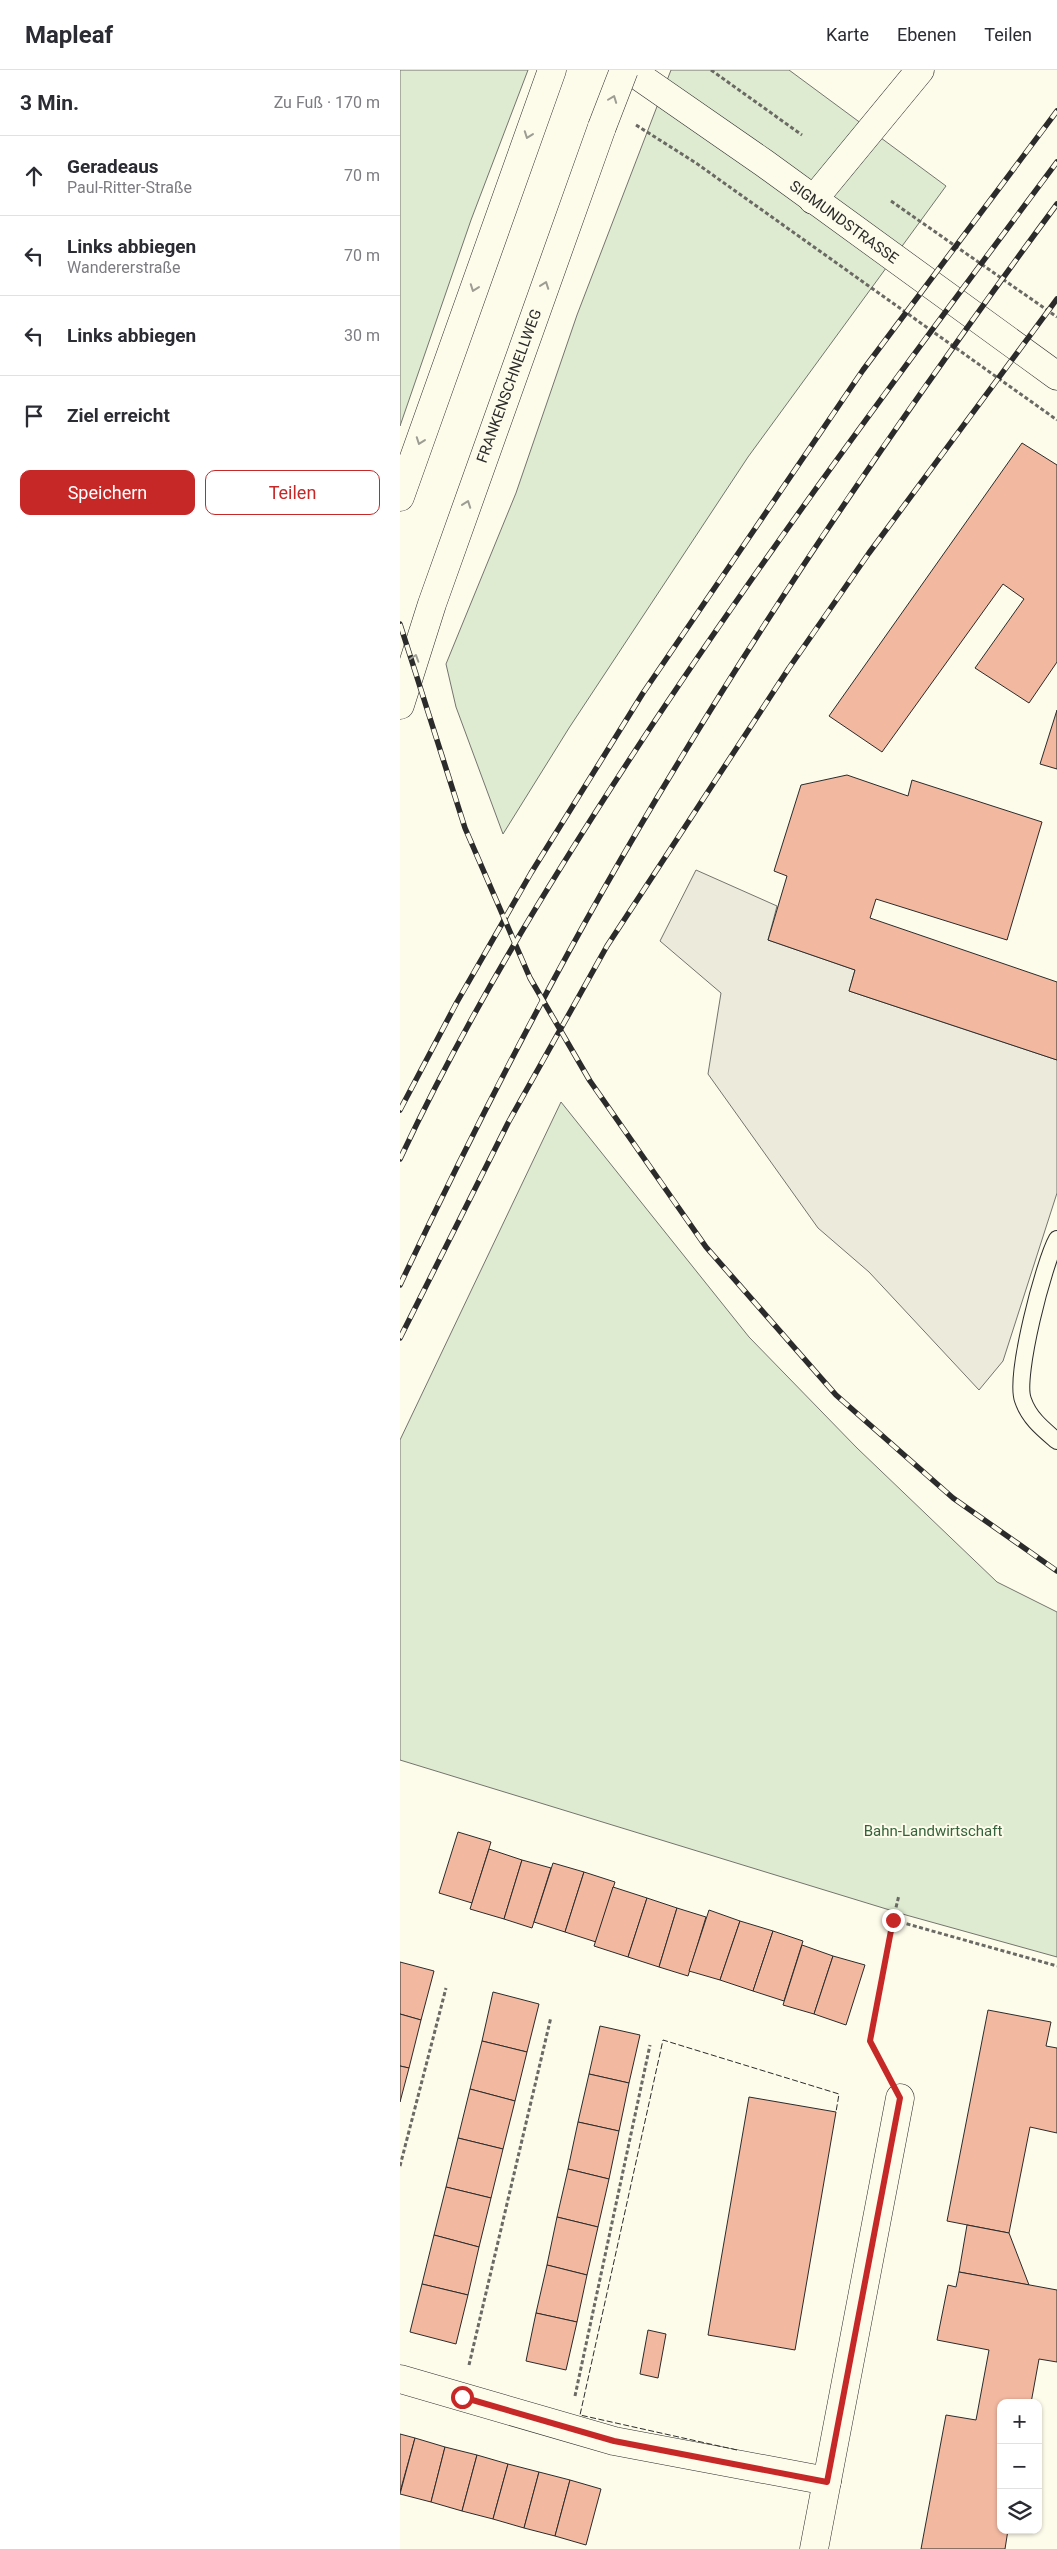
<!DOCTYPE html>
<html lang="de">
<head>
<meta charset="utf-8">
<style>
  body { margin:0; font-family:Roboto,sans-serif; background:#f2f2f3; color:#2b2b33 }
  .controls { position:absolute; right:15px; bottom:15px; display:grid; overflow:hidden; border-radius:10px; box-shadow:0 1px 4px #0004 }
  .controls button { width:45px; height:45px; display:grid; place-items:center; padding:0; border:0; border-bottom:1px solid #e1e1e2; background:#fff; color:#2b2b33; font:25px sans-serif }
  .stop { position:absolute; width:15px; height:15px; margin:-11px; border:4px solid #c62828; border-radius:50%; background:#fff }
  .stop.end { background:#c62828; border-color:#fff; box-shadow:0 1px 5px #0008 }
  .list { margin:0; padding:0; list-style:none }
  h2 { display:flex; justify-content:space-between; align-items:center; height:65px; margin:0; padding:0 20px; font-size:21px }
  h2 small { font-size:16px; font-weight:400; color:#7c7c81 }
  .list li { display:grid; grid-template-columns:32px 1fr auto; gap:15px; align-items:center; box-sizing:border-box; height:80px; padding:0 20px; border-top:1px solid #e1e1e2 }
  .list b { display:block; font-size:19px; white-space:nowrap }
  .list p { margin:0; font-size:16px; white-space:nowrap; color:#7c7c81 }
  .list em { font-size:16px; font-style:normal; color:#7c7c81 }
  .actions { display:flex; gap:10px; padding:15px 20px }
  .actions a { flex:1; padding:11px 0; border:1px solid #c62828; border-radius:10px; text-align:center; font-size:18px; color:#c62828 }
  .actions .main { background:#c62828; color:#fff }
  .icon { flex:none; width:28px; height:28px; fill:none; stroke:currentColor; stroke-width:2; stroke-linecap:round; stroke-linejoin:round }
  .map { position:relative; flex:none; width:657px; height:2479px; overflow:hidden }
  header { display:flex; align-items:center; gap:30px; box-sizing:border-box; height:70px; padding:0 25px; background:#fff; border-bottom:1px solid #e1e1e2 }
  header strong { font-size:24px }
  nav { display:flex; gap:28px; margin-inline-start:auto; font-size:18px }
  main { display:flex }
  aside { flex:1; background:#fff }
  .map>svg:first-child { display:block }
  .green { fill:#deebd1; stroke:#74746e }
  .parking { fill:#eceadb; stroke:#74746e }
  .building { fill:#f2b8a0; stroke:#2b2b2b }
  .lines { fill:none; stroke-linecap:round; stroke-linejoin:round }
  .service-casing { stroke:#2b2b2b; stroke-width:18 }
  .minor-casing { stroke:#2b2b2b; stroke-width:29 }
  .secondary-casing { stroke:#2b2b2b; stroke-width:29 }
  .trunk-casing { stroke:#2b2b2b; stroke-width:29 }
  .path { stroke:#6a6964; stroke-width:3; stroke-dasharray:4 2.5; stroke-linecap:butt }
  .service { stroke:#fdfbea; stroke-width:16 }
  .minor { stroke:#fdfbea; stroke-width:28 }
  .secondary { stroke:#fdfbea; stroke-width:28 }
  .trunk { stroke:#fdfbea; stroke-width:28 }
  .rail-casing { stroke:#2b2b2b; stroke-width:5.5 }
  .rail { stroke:#fdfbea; stroke-width:4; stroke-dasharray:11; stroke-linecap:butt }
  .trunk-bridge-casing { stroke:#2b2b2b; stroke-width:29; stroke-linecap:butt }
  .trunk-bridge { stroke:#fdfbea; stroke-width:28 }
  .fence { stroke:#2b2b2b; stroke-width:1; stroke-dasharray:6 2.5; stroke-linecap:butt }
  .oneway { stroke:#9e9d94 }
  .route { stroke:#c62828; stroke-width:6 }
  .labels { text-anchor:middle; dominant-baseline:central; stroke-width:4; stroke-linejoin:round; paint-order:stroke }
  .street-label { font-size:15px; fill:#2b2b2b; stroke:#fdfbea }
  .park-label { font-size:15px; fill:#34623c; stroke:#fdfbea }
</style>
</head>
<body>
<header>
<strong>Mapleaf</strong>
<nav><a>Karte</a><a>Ebenen</a><a>Teilen</a></nav>
</header>
<main>
<aside>
<h2>3 Min.<small>Zu Fuß · 170 m</small></h2>
<ul class="list">
<li><svg class="icon" aria-label="ahead" viewBox="0 0 24 24"><path d="M12 20V5M6 11l6-6 6 6"/></svg><div><b>Geradeaus</b><p>Paul-Ritter-Straße</p></div><em>70 m</em></li>
<li><svg class="icon" aria-label="left" viewBox="0 0 24 24"><path d="M17 20v-9H6M10 6l-5 5 5 5"/></svg><div><b>Links abbiegen</b><p>Wandererstraße</p></div><em>70 m</em></li>
<li><svg class="icon" aria-label="left" viewBox="0 0 24 24"><path d="M17 20v-9H6M10 6l-5 5 5 5"/></svg><div><b>Links abbiegen</b></div><em>30 m</em></li>
<li><svg class="icon" aria-label="arrive" viewBox="0 0 24 24"><path d="M6 21V4h12l-3 4 3 4H6"/></svg><div><b>Ziel erreicht</b></div></li>
</ul>
<div class="actions"><a class="main">Speichern</a><a>Teilen</a></div>
</aside>
<div class="map">
<svg width="657" height="2479" viewBox="0 0 657 2479">
  <rect width="100%" height="100%" fill="#fdfbea"/>
  <g class="green">
    <polygon points="0,0 128,0 71,150 0,356"/>
    <polygon points="271,0 389,0 546,116 348,387 169,658 103,764 56,637 46,594 116,423 177,245"/>
    <polygon points="161,1032 349,1267 457,1378 597,1512 657,1542 657,1887 506,1845 0,1690 0,1370"/>
  </g>
  <polygon class="parking" points="296,800 377,836 368,870 455,900 449,921 657,990 657,1123 603,1291 579,1320 469,1202 418,1158 308,1004 321,923 260,871"/>
  <g class="building">
    <polygon points="622,373 657,395 657,592 629,633 575,598 624,529 603,514 482,682 429,646"/>
    <polygon points="657,640 657,699 640,694"/>
    <polygon points="447,705 508,726 512,710 642,752 607,870 476,829 470,848 657,912 657,990 449,921 455,900 368,870 387,806 374,801 401,715"/>
    <polygon points="58,1762 91,1772 72,1833 39,1823"/>
    <polygon points="89,1779 122,1790 104,1849 70,1839"/>
    <polygon points="122,1790 151,1798 132,1858 104,1849"/>
    <polygon points="153,1793 184,1802 165,1862 134,1852"/>
    <polygon points="184,1802 215,1812 196,1872 165,1862"/>
    <polygon points="213,1817 247,1828 228,1887 194,1876"/>
    <polygon points="247,1828 277,1838 259,1897 228,1887"/>
    <polygon points="277,1838 306,1847 288,1906 259,1897"/>
    <polygon points="309,1840 340,1851 320,1910 289,1901"/>
    <polygon points="340,1851 373,1861 353,1921 320,1910"/>
    <polygon points="373,1861 403,1871 384,1931 353,1921"/>
    <polygon points="402,1875 433,1886 414,1944 383,1935"/>
    <polygon points="433,1886 465,1895 446,1955 414,1944"/>
    <polygon points="0,1892 34,1901 21,1950 0,1944"/>
    <polygon points="93,1922 139,1934 127,1982 82,1971"/>
    <polygon points="588,1940 651,1952 646,1976 657,1978 657,2063 630,2057 609,2163 547,2151"/>
    <polygon points="0,1944 21,1950 9,1998 0,1996"/>
    <polygon points="200,1956 240,1965 229,2013 189,2004"/>
    <polygon points="82,1971 127,1982 115,2031 70,2019"/>
    <polygon points="0,1996 9,1998 0,2032"/>
    <polygon points="189,2004 229,2013 219,2061 178,2052"/>
    <polygon points="70,2019 115,2031 103,2079 58,2068"/>
    <polygon points="349,2027 436,2042 395,2280 308,2265"/>
    <polygon points="178,2052 219,2061 209,2109 168,2099"/>
    <polygon points="58,2068 103,2079 91,2128 46,2117"/>
    <polygon points="168,2099 209,2109 198,2157 157,2147"/>
    <polygon points="46,2117 91,2128 79,2177 34,2165"/>
    <polygon points="157,2147 198,2157 187,2205 147,2195"/>
    <polygon points="567,2155 609,2163 629,2215 559,2202"/>
    <polygon points="34,2165 79,2177 68,2225 22,2214"/>
    <polygon points="147,2195 187,2205 177,2252 136,2243"/>
    <polygon points="559,2202 657,2220 657,2292 639,2289 631,2333 601,2333 601,2460 608,2460 605,2479 521,2479 546,2345 576,2350 589,2280 537,2270 548,2215 556,2217"/>
    <polygon points="22,2214 68,2225 56,2274 10,2262"/>
    <polygon points="136,2243 177,2252 166,2300 126,2291"/>
    <polygon points="248,2260 266,2264 258,2308 240,2304"/>
    <polygon points="0,2364 15,2368 0,2422"/>
    <polygon points="15,2368 45,2377 31,2432 0,2424"/>
    <polygon points="45,2377 77,2385 62,2441 31,2432"/>
    <polygon points="77,2385 108,2394 93,2449 62,2441"/>
    <polygon points="108,2394 139,2402 124,2458 93,2449"/>
    <polygon points="139,2402 170,2410 155,2466 124,2458"/>
    <polygon points="170,2410 201,2419 186,2475 155,2466"/>
  </g>
  <g class="lines">
    <defs>
      <path id="service" d="M 657,1169 C 644,1192 614,1307 623,1330 C 629,1348 643,1359 657,1371"/>
      <g id="minor">
        <polyline points="413,130 520,0"/>
        <polyline points="0,2309 214,2371 427,2411"/>
        <polyline points="414,2479 500,2028"/>
      </g>
      <polyline id="secondary" points="230,0 364,93 657,306"/>
      <g id="trunk">
        <polyline points="0,427 152,0"/>
        <polyline points="0,635 32,534 202,57"/>
      </g>
    </defs>
    <use href="#service" class="service-casing"/>
    <use href="#minor" class="minor-casing"/>
    <use href="#secondary" class="secondary-casing"/>
    <use href="#trunk" class="trunk-casing"/>
    <g class="path">
      <polyline points="311,0 402,65"/>
      <polyline points="236,55 296,93 657,350"/>
      <polyline points="491,131 657,247"/>
      <polyline points="493,1850 499,1825"/>
      <polyline points="485,1999 470,1971 493,1850 657,1896"/>
      <polyline points="0,2096 46,1918"/>
      <polyline points="69,2295 151,1947"/>
      <polyline points="175,2326 250,1975"/>
    </g>
    <use href="#service" class="service"/>
    <use href="#minor" class="minor"/>
    <use href="#secondary" class="secondary"/>
    <use href="#trunk" class="trunk"/>
    <defs>
      <g id="rail">
        <polyline points="0,554 65,758 130,908 190,1011 306,1177 436,1325 553,1428 657,1501"/>
        <polyline points="0,1040 57,932 131,803 243,623 463,300 657,41"/>
        <path d="M 0,1089 C 67,946 150,811 237,678 C 369,477 513,285 657,92"/>
        <path d="M 0,1215 C 83,1039 173,865 275,698 C 392,504 522,317 657,134"/>
        <polyline points="0,1268 108,1053 207,876 389,598 469,483 657,229"/>
      </g>
    </defs>
    <use href="#rail" class="rail-casing"/>
    <use href="#rail" class="rail"/>
    <defs>
      <polyline id="trunk-bridge" points="202,57 224,0"/>
    </defs>
    <use href="#trunk-bridge" class="trunk-bridge-casing"/>
    <use href="#trunk-bridge" class="trunk-bridge"/>
    <polyline class="fence" points="337,2380 180,2345 263,1970 439,2024 436,2042"/>
  </g>
  <defs><path id="oneway-chevron" d="M-2-3.5L2.5 0L-2 3.5" fill="none" stroke-width="1.6" stroke-linecap="round" stroke-linejoin="round" transform="scale(1.25)"/></defs>
  <g class="oneway">
    <use href="#oneway-chevron" transform="translate(213 29) rotate(-69)"/>
    <use href="#oneway-chevron" transform="translate(128 65) rotate(110)"/>
    <use href="#oneway-chevron" transform="translate(145 215) rotate(-70)"/>
    <use href="#oneway-chevron" transform="translate(74 218) rotate(110)"/>
    <use href="#oneway-chevron" transform="translate(20 371) rotate(110)"/>
    <use href="#oneway-chevron" transform="translate(67 434) rotate(-70)"/>
    <use href="#oneway-chevron" transform="translate(15 588) rotate(-72)"/>
  </g>
  <g class="lines">
    <polyline class="route" points="62,2327 214,2371 427,2412 500,2028 470,1971 493,1850"/>
  </g>
  <g class="labels">
    <g class="street-label">
      <text transform="translate(444 152) rotate(36)">SIGMUNDSTRASSE</text>
      <text transform="translate(109 316) rotate(-70)">FRANKENSCHNELLWEG</text>
    </g>
    <g class="park-label">
      <text x="533" y="1761">Bahn-Landwirtschaft</text>
    </g>
  </g>
</svg>
<div class="controls">
<button>+</button>
<button>−</button>
<button><svg class="icon" aria-label="layers" viewBox="0 0 24 24"><path d="M12 4l9 5-9 5-9-5zM3 14l9 5 9-5"/></svg></button>
</div>
<div class="stop" style="left:62px;top:2327px"></div>
<div class="stop end" style="left:493px;top:1850px"></div>
</div>
</main>
</body>
</html>
